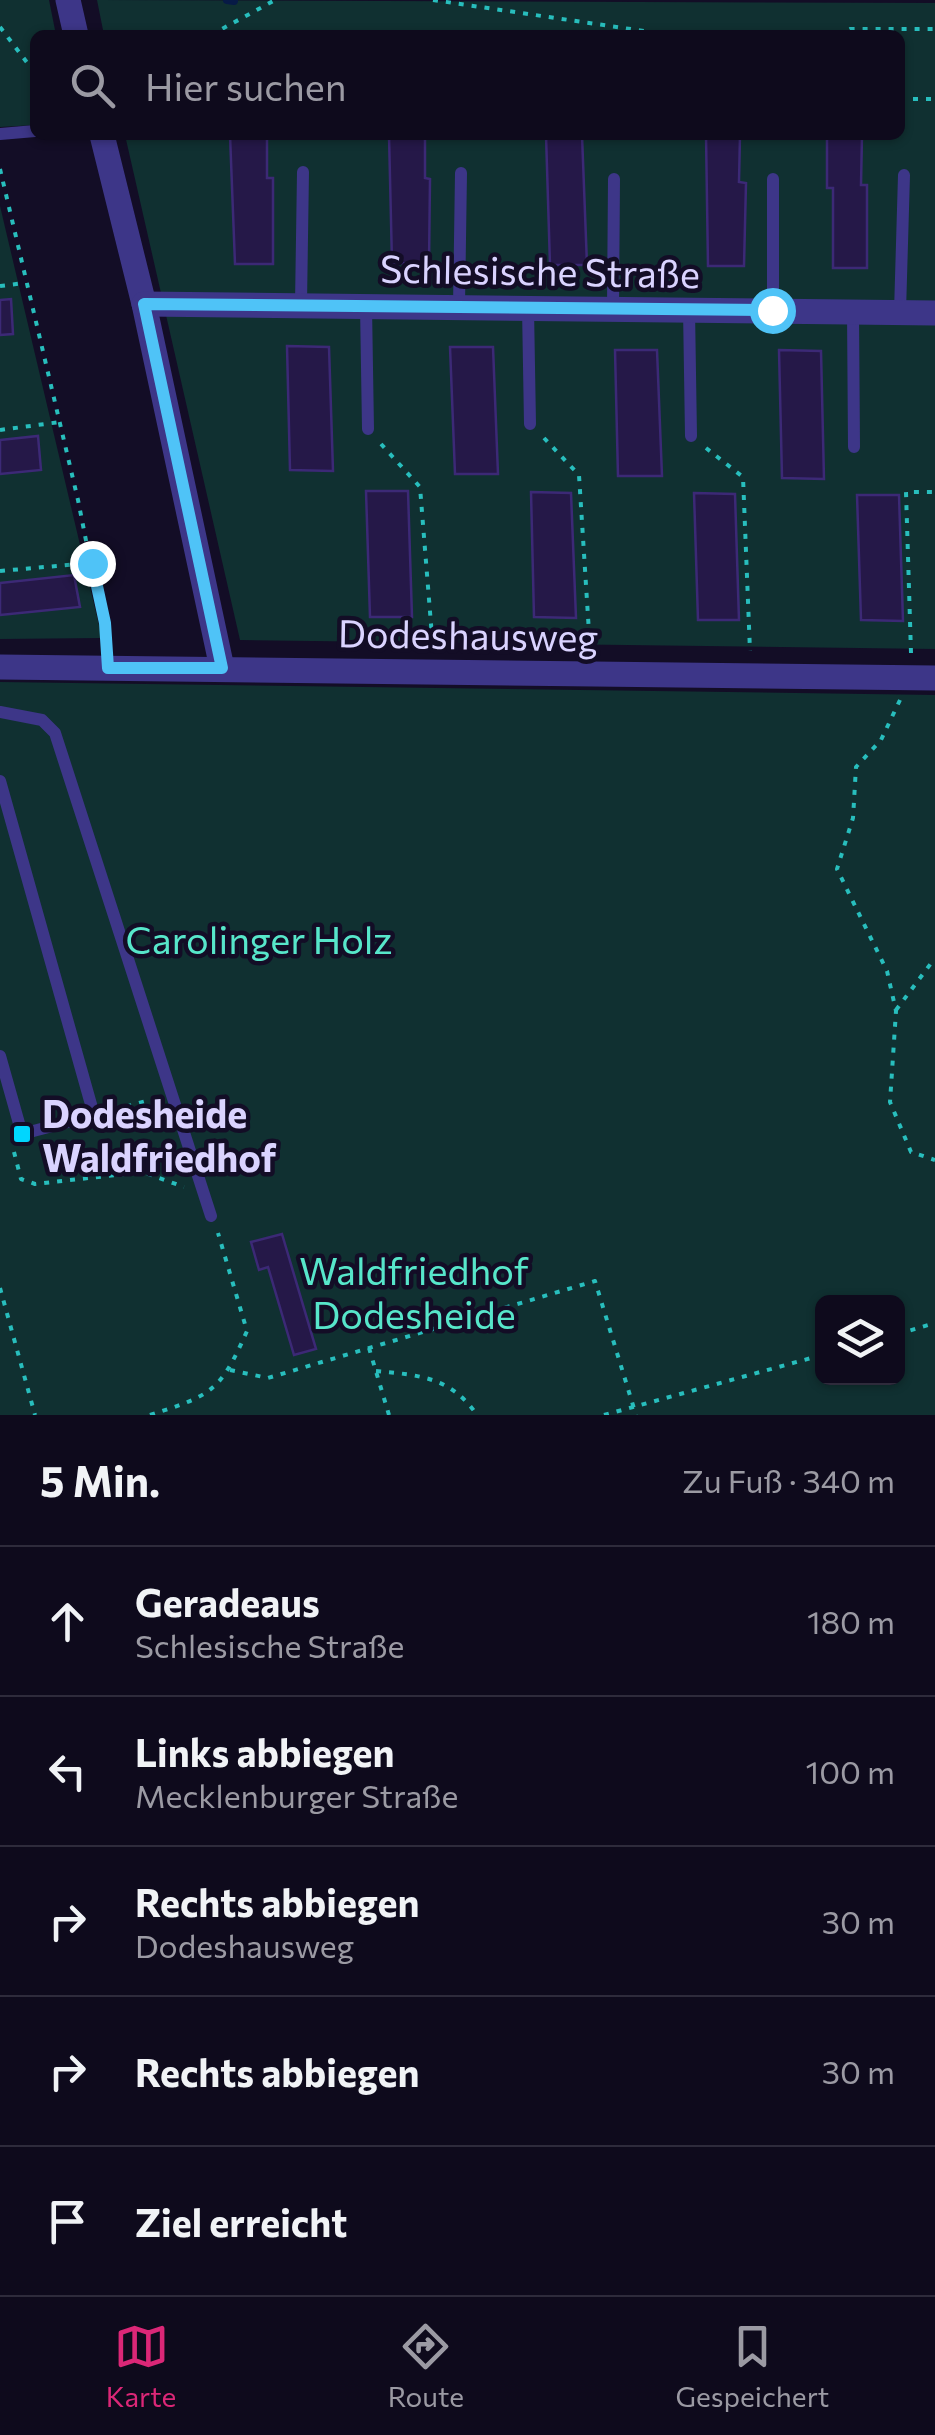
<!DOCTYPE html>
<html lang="de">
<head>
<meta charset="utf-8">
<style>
  body { margin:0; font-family:Commissioner,sans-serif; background:#1c1829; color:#f1f3f6 }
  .controls { position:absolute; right:30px; bottom:30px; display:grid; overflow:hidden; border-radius:15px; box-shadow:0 2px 8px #0004 }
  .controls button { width:90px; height:90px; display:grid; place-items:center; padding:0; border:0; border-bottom:2px solid #2e2b3b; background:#0e0a1c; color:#f1f3f6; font:50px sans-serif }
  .stop { position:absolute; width:30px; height:30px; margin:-22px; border:8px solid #4fc3f7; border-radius:50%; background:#fff }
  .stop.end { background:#4fc3f7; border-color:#fff; box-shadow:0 2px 10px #0008 }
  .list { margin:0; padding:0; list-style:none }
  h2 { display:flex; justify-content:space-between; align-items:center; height:130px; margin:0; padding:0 40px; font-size:42px }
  h2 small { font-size:32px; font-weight:400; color:#9b9aa3 }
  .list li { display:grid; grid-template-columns:65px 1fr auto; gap:30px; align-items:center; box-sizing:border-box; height:150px; padding:0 40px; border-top:2px solid #2e2b3b }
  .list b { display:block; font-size:38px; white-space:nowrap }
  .list p { margin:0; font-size:32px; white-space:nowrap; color:#9b9aa3 }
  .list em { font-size:32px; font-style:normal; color:#9b9aa3 }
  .icon { flex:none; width:55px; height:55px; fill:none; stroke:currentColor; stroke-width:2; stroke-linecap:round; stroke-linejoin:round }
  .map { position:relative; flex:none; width:935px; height:1415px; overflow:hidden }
  .search { position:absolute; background:#0e0a1c; box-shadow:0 2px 8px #0004; left:30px; right:30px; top:30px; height:110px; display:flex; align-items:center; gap:25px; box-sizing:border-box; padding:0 35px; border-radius:15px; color:#9b9aa3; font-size:38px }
  .sheet { height:880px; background:#0e0a1c }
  nav { display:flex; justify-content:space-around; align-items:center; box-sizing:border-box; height:140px; border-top:2px solid #2e2b3b; background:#0e0a1c; font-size:28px; color:#9b9aa3 }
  nav a { display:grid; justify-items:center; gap:5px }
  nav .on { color:#db2777 }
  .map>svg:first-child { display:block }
  .green { fill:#103031; fill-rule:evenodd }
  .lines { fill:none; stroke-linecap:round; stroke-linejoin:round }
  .stream { stroke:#071a46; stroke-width:8 }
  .building { fill:#251848; stroke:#3c2976; stroke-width:2.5 }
  .path { stroke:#28bebd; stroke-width:4; stroke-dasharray:5 8; stroke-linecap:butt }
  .service { stroke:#3d3688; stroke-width:12 }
  .minor { stroke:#3d3688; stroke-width:25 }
  .route { stroke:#4fc3f7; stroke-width:12 }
  .poi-dot { fill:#00d6fe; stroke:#130d26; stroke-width:4 }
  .labels { text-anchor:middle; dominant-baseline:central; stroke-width:9; stroke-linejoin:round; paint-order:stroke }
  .street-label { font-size:38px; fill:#dad3ff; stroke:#130d26 }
  .park-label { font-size:38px; fill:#57e6ca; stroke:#130d26 }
  .poi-label { font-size:38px; font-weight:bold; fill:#dad3ff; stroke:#130d26; text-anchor:start }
</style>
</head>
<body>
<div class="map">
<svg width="935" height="1415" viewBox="0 0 935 1415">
  <rect width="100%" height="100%" fill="#130d26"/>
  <g class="green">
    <polygon points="0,0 49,0 56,35 35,35 35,125 0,127"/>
    <polygon points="97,0 935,3 935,649 240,640 125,135 900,135 900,35 104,35"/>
    <polygon points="0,206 102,638 0,639"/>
    <path d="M 0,682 L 935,695 L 935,1415 L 0,1415 ZM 822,1302 L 898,1302 L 898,1378 L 822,1378 Z"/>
  </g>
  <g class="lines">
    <polyline class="stream" points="227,0 234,1"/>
  </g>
  <g class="building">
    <polygon points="230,135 267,135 267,178 273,178 273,264 235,264"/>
    <polygon points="389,135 425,135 425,178 430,179 429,264 392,263"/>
    <polygon points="546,135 582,135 587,265 550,265"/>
    <polygon points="706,135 740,135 739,182 746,183 744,266 708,266"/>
    <polygon points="827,135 862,135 861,185 867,185 867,268 833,268 833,188 827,188"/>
    <polygon points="11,299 13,334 0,335 0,300"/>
    <polygon points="287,346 329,347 333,471 290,470"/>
    <polygon points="450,347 493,347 498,474 455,474"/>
    <polygon points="615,350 657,350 662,476 618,476"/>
    <polygon points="779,350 821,351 824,479 782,478"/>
    <polygon points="38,436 41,470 0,474 0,440"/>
    <polygon points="366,491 408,491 412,617 370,617"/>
    <polygon points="531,492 571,493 576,618 534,617"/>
    <polygon points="694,493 735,494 739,620 698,620"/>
    <polygon points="857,495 899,495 903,621 861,620"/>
    <polygon points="74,575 80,607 0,615 0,583"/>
    <polygon points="282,1234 316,1349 294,1355 268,1267 259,1270 251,1242"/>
  </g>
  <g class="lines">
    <g class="path">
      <polyline points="433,0 671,35"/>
      <polyline points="0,27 35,73"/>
      <polyline points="211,35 275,0"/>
      <polyline points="838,35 850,29 935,29"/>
      <polyline points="900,99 935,99"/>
      <polyline points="0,169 78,500 106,642"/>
      <polyline points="0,286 25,283"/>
      <polyline points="0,430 60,422"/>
      <polyline points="544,438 579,475 590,648"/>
      <polyline points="381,444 420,487 433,649"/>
      <polyline points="706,448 743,477 750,651"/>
      <polyline points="0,571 90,563"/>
      <polyline points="911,653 906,492 935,492"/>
      <polyline points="900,700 881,740 856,767 853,818 837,869 887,971 896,1011 890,1102 911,1152 935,1160"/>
      <polyline points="896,1010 935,958"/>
      <polyline points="114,1110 153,1099"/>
      <polyline points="14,1152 21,1179 35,1184 143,1172 184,1187"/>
      <polyline points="0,1288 35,1415"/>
      <polyline points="898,1334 935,1323"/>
      <polyline points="369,1348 389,1415"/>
      <polyline points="230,1370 268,1378 595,1281 636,1415"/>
      <path d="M 376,1371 C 419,1375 451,1377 477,1415"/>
      <path d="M 150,1415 C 212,1395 220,1392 247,1331 L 218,1233"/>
      <polyline points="604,1415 822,1355"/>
    </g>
    <g class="service">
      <polyline points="0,134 35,131"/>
      <polyline points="301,304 303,172"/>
      <polyline points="366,306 368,429"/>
      <polyline points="459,306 461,173"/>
      <polyline points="528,308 530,424"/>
      <polyline points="613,308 614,179"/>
      <polyline points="689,309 691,436"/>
      <polyline points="773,310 773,179"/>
      <polyline points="853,312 854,447"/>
      <polyline points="900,312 904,175"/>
      <polyline points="0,712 42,720 55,733 211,1216"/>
      <polyline points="0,781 94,1115 22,1134 0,1056"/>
    </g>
    <g class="minor">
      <polyline points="68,0 76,35"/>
      <polyline points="102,135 144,304 222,668"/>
      <polyline points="144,304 935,313"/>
      <polyline points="0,667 935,678"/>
    </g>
  </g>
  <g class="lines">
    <polyline class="route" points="92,563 105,623 108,668 222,668 144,304 772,310"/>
  </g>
  <rect class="poi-dot" x="12" y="1124" width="20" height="20" rx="5"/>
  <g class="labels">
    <g class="street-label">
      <text transform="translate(540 270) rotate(1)">Schlesische Straße</text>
      <text transform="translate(468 634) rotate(1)">Dodeshausweg</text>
    </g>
    <g class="park-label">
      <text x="259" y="938">Carolinger Holz</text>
      <text x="414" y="1269">Waldfriedhof<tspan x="414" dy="44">Dodesheide</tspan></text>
    </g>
    <g class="poi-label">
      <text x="42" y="1112">Dodesheide<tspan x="42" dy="44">Waldfriedhof</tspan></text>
    </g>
  </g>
</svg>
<div class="controls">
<button><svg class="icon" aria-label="layers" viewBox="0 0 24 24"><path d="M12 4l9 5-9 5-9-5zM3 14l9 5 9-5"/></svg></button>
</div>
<div class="stop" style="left:772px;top:310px"></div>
<div class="stop end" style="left:92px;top:563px"></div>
<div class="search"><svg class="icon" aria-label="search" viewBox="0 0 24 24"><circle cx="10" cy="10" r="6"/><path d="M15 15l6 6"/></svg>Hier suchen</div>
</div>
<section class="sheet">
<h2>5 Min.<small>Zu Fuß · 340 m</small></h2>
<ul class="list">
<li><svg class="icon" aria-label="ahead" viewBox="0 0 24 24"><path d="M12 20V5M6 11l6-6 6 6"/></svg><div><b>Geradeaus</b><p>Schlesische Straße</p></div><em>180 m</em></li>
<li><svg class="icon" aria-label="left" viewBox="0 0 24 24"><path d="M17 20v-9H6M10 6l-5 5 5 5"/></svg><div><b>Links abbiegen</b><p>Mecklenburger Straße</p></div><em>100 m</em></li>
<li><svg class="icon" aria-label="right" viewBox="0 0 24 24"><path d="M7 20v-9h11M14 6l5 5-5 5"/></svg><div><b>Rechts abbiegen</b><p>Dodeshausweg</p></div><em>30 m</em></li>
<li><svg class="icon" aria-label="right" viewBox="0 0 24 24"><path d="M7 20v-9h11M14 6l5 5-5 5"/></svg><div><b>Rechts abbiegen</b></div><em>30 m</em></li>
<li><svg class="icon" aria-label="arrive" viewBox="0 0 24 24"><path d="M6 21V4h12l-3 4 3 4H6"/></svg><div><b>Ziel erreicht</b></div></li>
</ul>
</section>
<nav>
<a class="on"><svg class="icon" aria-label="map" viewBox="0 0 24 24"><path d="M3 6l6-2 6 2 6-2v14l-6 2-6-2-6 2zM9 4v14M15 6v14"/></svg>Karte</a>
<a><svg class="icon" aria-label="directions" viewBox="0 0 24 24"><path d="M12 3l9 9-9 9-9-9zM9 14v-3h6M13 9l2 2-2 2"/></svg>Route</a>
<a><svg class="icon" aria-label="saved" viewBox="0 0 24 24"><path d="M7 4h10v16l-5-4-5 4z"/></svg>Gespeichert</a>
</nav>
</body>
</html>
